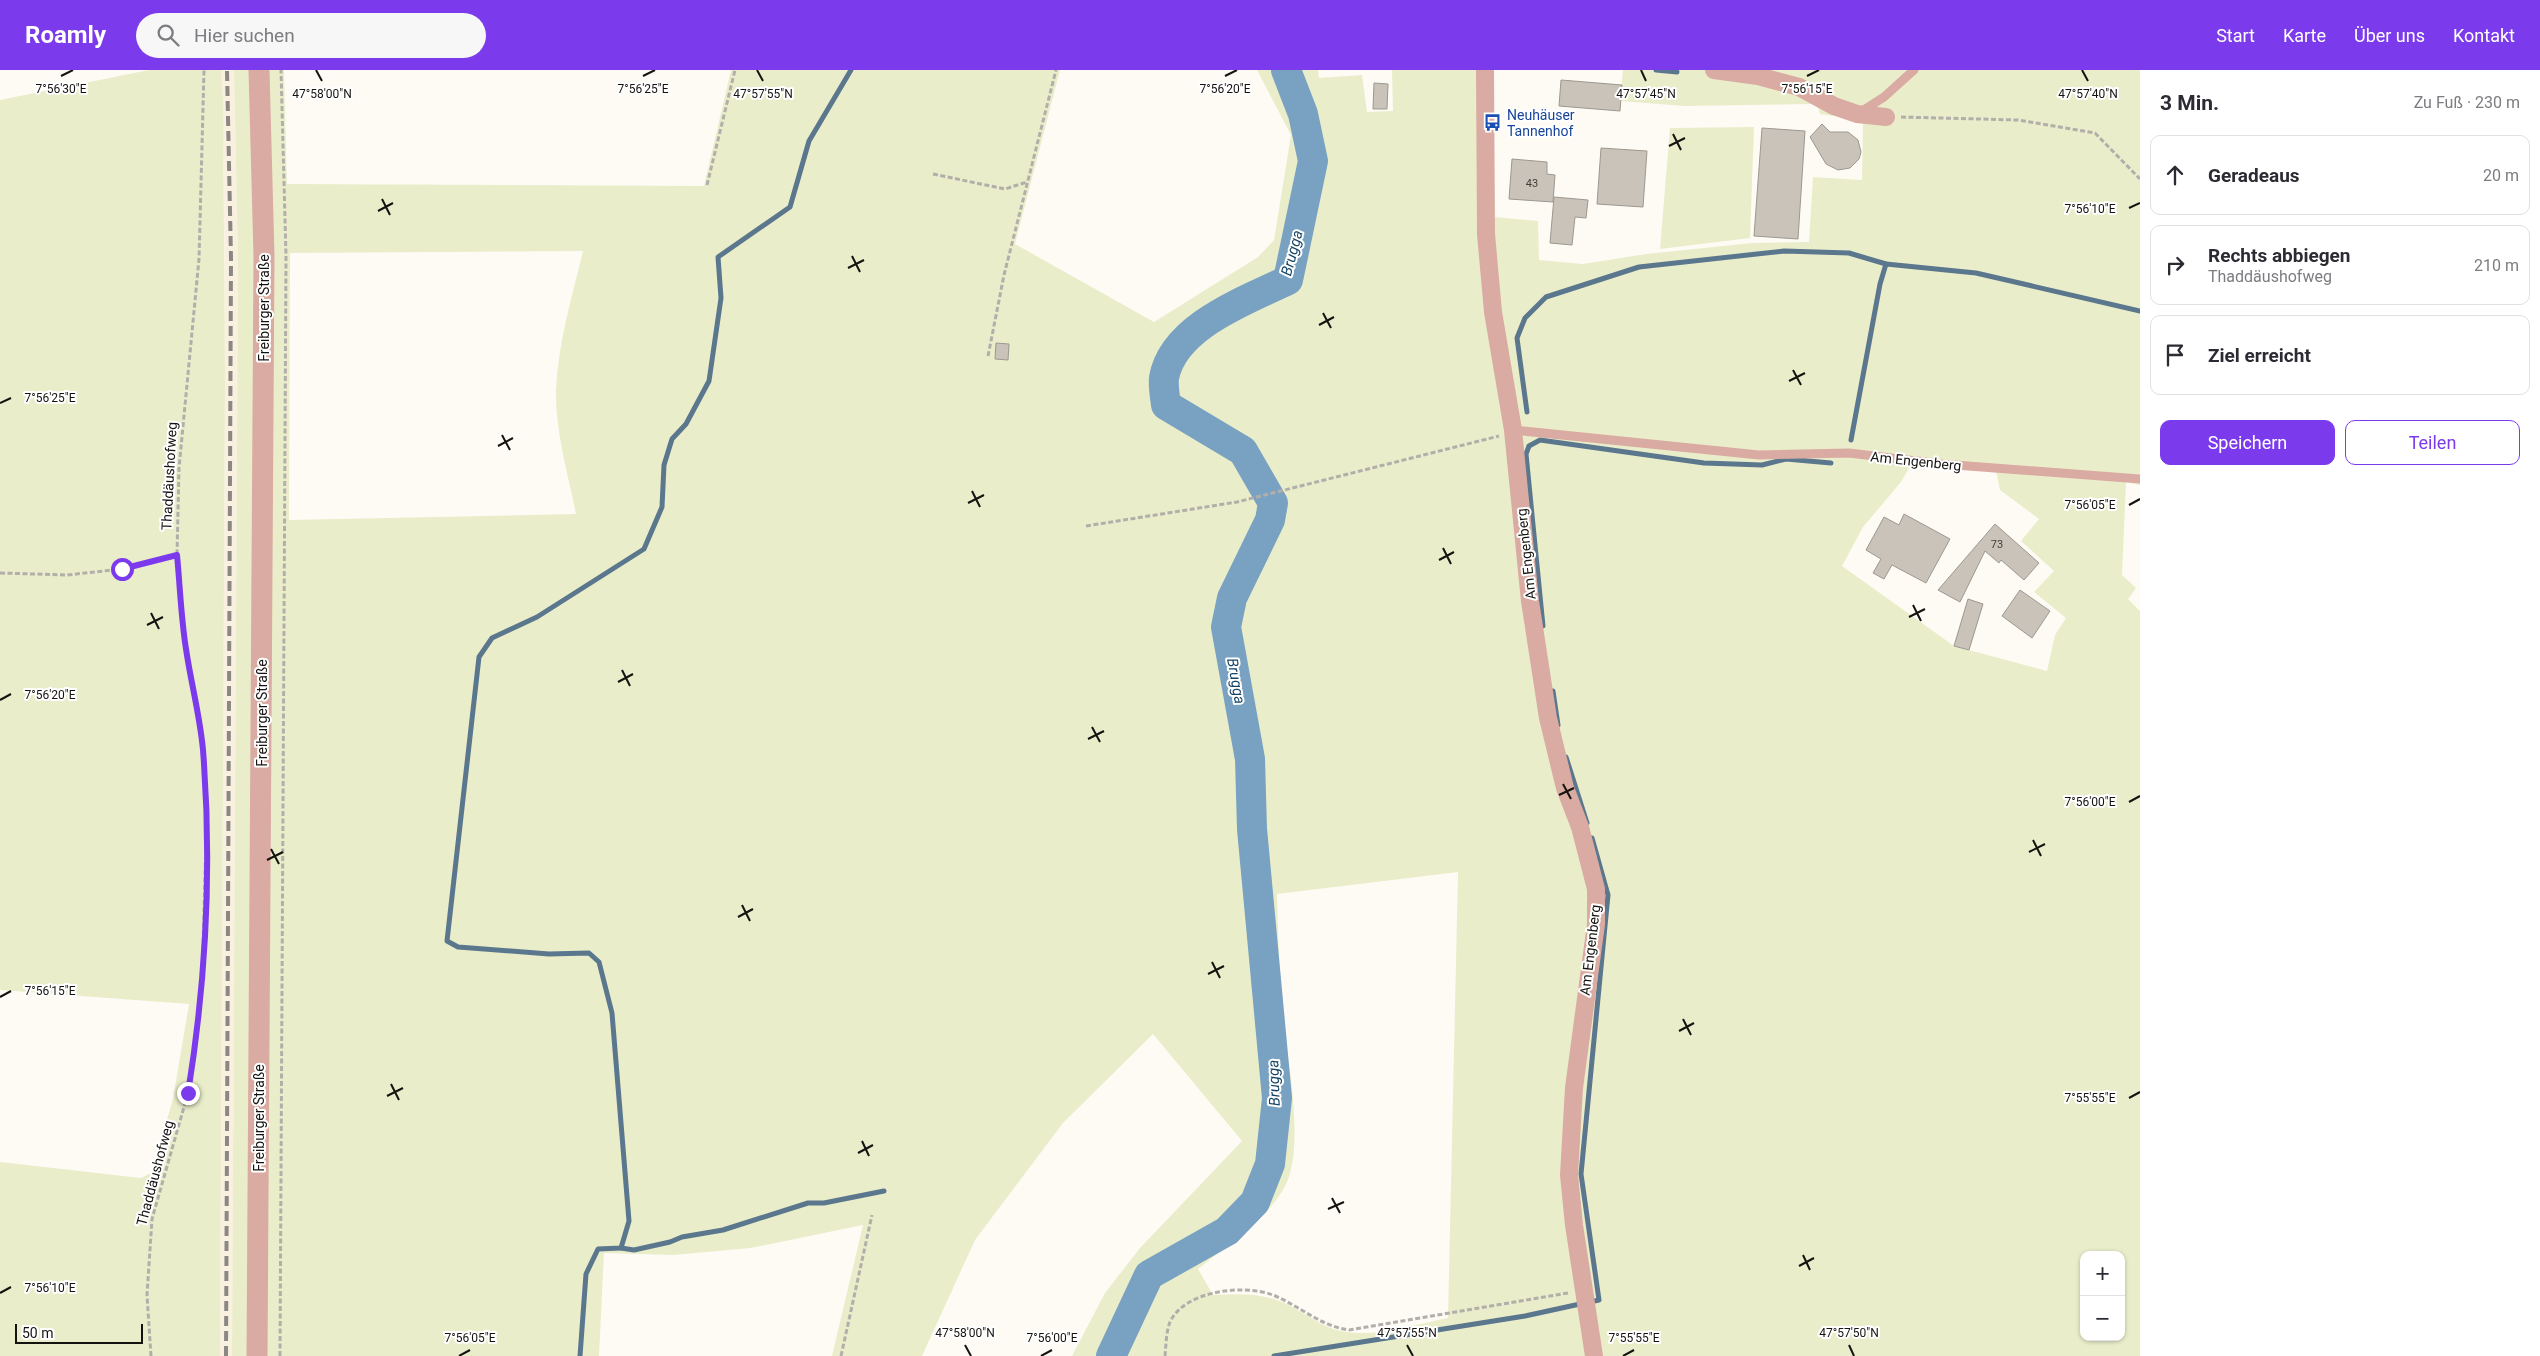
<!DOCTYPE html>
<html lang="de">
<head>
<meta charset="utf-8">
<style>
  body { margin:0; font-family:Roboto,sans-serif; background:#f7f7f7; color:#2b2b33 }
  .controls { position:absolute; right:15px; bottom:15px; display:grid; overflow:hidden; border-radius:10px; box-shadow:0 1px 4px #0004 }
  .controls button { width:45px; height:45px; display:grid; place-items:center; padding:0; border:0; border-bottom:1px solid #e1e1e2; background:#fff; color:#2b2b33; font:25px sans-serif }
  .scale { position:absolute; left:15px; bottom:12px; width:128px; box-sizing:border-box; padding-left:5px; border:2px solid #151310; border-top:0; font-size:14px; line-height:18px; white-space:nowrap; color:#151310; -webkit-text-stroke:4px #fff; paint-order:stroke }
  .stop { position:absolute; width:15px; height:15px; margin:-11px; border:4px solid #7c3aed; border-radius:50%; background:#fff }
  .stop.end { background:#7c3aed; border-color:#fff; box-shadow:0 1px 5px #0008 }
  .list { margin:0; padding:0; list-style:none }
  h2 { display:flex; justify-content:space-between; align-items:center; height:65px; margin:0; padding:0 20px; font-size:21px }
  h2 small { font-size:16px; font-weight:400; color:#7c7c81 }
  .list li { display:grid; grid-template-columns:32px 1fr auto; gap:15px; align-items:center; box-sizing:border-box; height:80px; margin:0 10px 10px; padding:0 10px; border:1px solid #e1e1e2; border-radius:10px }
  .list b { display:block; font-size:19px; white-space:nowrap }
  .list p { margin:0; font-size:16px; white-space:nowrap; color:#7c7c81 }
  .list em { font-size:16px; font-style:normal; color:#7c7c81 }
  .actions { display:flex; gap:10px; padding:15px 20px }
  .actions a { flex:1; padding:11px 0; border:1px solid #7c3aed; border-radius:10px; text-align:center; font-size:18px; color:#7c3aed }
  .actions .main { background:#7c3aed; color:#fff }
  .icon { flex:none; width:28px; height:28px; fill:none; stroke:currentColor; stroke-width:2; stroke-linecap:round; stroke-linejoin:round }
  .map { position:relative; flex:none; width:2140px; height:1286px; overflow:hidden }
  header { display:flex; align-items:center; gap:30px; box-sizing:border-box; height:70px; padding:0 25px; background:#7c3aed; color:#fff }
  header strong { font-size:24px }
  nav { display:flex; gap:28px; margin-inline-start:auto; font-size:18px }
  .search { width:350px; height:45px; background:#f7f7f7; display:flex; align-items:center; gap:12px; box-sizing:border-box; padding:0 18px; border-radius:28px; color:#7c7c81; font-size:19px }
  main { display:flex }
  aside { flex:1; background:#fff }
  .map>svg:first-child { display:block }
  .built { fill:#f9f0df }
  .green { fill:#eaedca; fill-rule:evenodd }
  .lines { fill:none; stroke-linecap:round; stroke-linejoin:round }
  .stream { stroke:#5b778d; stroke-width:5 }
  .river { stroke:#79a2c2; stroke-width:30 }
  .building { fill:#c9c3ba; stroke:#9d988f }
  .path { stroke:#b2afaa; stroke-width:3; stroke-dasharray:5 2.5; stroke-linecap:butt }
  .service { stroke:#daaba2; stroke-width:9 }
  .minor { stroke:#daaba2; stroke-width:18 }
  .tertiary { stroke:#daaba2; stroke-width:21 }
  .rail { stroke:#8b8884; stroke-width:4; stroke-dasharray:10 5; stroke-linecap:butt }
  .route { stroke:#7c3aed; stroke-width:6 }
  .ticks { fill:none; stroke:#151310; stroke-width:2 }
  .labels { text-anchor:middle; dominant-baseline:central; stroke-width:4; stroke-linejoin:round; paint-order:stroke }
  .number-label { font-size:11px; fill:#423f3a }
  .transit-label { font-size:14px; fill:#164399; stroke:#fff; text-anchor:start }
  .street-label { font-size:14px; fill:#151310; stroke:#fff }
  .water-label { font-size:15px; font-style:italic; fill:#154566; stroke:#fff }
  .ticks-label { font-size:12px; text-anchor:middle; fill:#151310; stroke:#fff; stroke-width:4; stroke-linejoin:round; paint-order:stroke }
</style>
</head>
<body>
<header>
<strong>Roamly</strong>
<div class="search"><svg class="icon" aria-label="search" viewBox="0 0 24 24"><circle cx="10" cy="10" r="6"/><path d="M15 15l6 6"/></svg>Hier suchen</div>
<nav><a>Start</a><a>Karte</a><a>Über uns</a><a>Kontakt</a></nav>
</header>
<main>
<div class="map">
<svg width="2140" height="1286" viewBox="0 0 2140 1286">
  <rect width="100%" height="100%" fill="#fefbf5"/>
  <polygon class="built" points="221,0 234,0 238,190 232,1286 220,1286 225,304 224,99"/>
  <g class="green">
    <polygon points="149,0 221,0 223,33 225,304 220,1286 0,1286 0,1092 141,1108 151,1103 173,1029 189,934 0,920 0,30"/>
    <path d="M 234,0 L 284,0 L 287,114 L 704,116 L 731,0 L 1060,0 L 1015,174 L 1154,252 L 1258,187 L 1274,170 L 1291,65 L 1257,0 L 1318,0 L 1319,8 L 1362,5 L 1367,42 L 1393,41 L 1392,0 L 1491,0 L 1495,147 L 1538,151 L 1539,190 L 1583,194 L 1646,184 L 1752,173 L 1809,172 L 1813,107 L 1862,110 L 1863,50 L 1820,44 L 1817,34 L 1685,36 L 1620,31 L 1623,0 L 2140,0 L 2140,415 L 2126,412 L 2122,505 L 2136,518 L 2128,529 L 2140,541 L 2140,1286 L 1072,1286 L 1105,1223 L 1140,1178 L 1242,1071 L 1153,964 L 1063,1053 L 975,1170 L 922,1286 L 832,1286 L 863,1155 L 751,1178 L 673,1185 L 604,1183 L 599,1286 L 232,1286 L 238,190 ZM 583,181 C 572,227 558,273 556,320 C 555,361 568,404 576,444 L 289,450 L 290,183 ZM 1911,395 L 1996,401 L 2000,420 L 2039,449 L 2021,471 L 2054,501 L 2034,522 L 2066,548 L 2055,565 L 2047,601 L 1954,576 L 1842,496 L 1863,457 L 1901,412 ZM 1458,802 L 1448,1248 C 1418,1254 1376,1267 1346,1262 C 1319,1258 1300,1237 1274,1229 C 1253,1223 1234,1224 1213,1225 L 1198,1199 C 1227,1175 1265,1152 1284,1118 C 1307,1078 1286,984 1282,938 C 1279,900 1278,862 1277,824 ZM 2084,1185 L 2121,1185 L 2121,1267 L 2084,1267 Z"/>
    <polygon points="1754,57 1750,168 1660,179 1670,58"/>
  </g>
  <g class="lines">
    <g class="stream">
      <polyline points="1656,0 1677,2"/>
      <polyline points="1527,342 1517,268 1525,248 1546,227 1639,197 1784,181 1849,183 1886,194 1976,203 2140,241"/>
      <polyline points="1851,370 1880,214 1886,194"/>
      <polyline points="1543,556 1526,384 1529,376 1540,370 1704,393 1762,395 1786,389 1831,393"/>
      <polyline points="1553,621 1558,655"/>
      <polyline points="1566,687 1587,753"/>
      <polyline points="621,1178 634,1180 670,1172 682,1167 723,1160 808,1133 824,1133 884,1121"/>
      <polyline points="1590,1232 1599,1230 1581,1104 1608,825 1592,768"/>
      <polyline points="580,1286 586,1204 598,1179 621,1178 629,1151 612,943 599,892 589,883 549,884 458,877 447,871 479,587 492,568 537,547 644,479 662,437 664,395 672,369 686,354 709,311 721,228 718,187 790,137 809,71 851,0"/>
      <polyline points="1274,1286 1525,1246 1580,1234"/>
    </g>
    <path class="river" d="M 1111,1286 L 1149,1205 L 1227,1161 L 1255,1132 L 1270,1094 L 1277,1028 L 1252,759 L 1250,689 L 1226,557 L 1232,528 L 1270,450 L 1273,433 L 1243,381 L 1166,335 C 1165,327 1163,316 1164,308 C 1173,256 1247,230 1288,210 L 1313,91 L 1303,44 L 1286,0"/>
  </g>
  <g class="building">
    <polygon points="1561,10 1622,15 1620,41 1559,36"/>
    <polygon points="1374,13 1388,14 1387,39 1373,39"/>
    <polygon points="1822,54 1830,62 1848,62 1858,70 1861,82 1859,89 1850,98 1838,100 1826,94 1810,67"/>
    <polygon points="1762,58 1805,61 1798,169 1754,166"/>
    <polygon points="1601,78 1647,81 1643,137 1597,134"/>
    <polygon points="1512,89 1547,92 1547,104 1555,105 1553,132 1509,129"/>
    <polygon points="1554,127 1588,130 1586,148 1575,147 1572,175 1550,173"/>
    <polygon points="996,273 1009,274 1008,290 995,289"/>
    <polygon points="1904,444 1950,469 1926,513 1892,495 1884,509 1873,503 1881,489 1866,480 1884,447 1899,455"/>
    <polygon points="1995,454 2039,493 2024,510 2001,490 1999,493 1985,481 1960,532 1938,520"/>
    <polygon points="2020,520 2050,541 2032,568 2002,546"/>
    <polygon points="1968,529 1983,534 1969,580 1954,576"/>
  </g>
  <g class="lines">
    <g class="path">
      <polyline points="1901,47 2018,50 2095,63 2140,109"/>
      <polyline points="933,104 1005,119 1027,112"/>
      <polyline points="707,115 735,0"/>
      <polyline points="988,286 1004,205 1056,0"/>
      <polyline points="1086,456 1237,432 1499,366"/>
      <polyline points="0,503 67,505 122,499 177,485"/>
      <polyline points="151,1286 147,1225 152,1149 188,1023 197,968 202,913 207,734 203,677 186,577 177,485 179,398 199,189 204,0"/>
      <polyline points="280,1286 286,186 281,0"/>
      <polyline points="841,1286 872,1145"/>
      <path d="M 1165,1286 C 1166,1276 1166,1262 1170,1252 C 1185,1220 1244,1214 1273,1225 C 1300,1236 1320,1256 1349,1260 L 1568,1223"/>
    </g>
    <g class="service">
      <polyline points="1859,43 1884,27 1914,0"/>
      <polyline points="1513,360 1759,385 1849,383 1942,394 2140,409"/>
    </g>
    <g class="minor">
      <polyline points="1485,0 1486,164 1493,242 1513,360 1530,531 1548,648 1565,718 1580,757 1596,819 1596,854 1574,1018 1569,1105 1574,1155 1594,1286"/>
      <polyline points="1714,0 1758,6 1799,17 1834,36 1857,44 1886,47"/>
    </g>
    <polyline class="tertiary" points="257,1286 264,186 259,0"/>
    <polyline class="rail" points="226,1286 231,188 227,0"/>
  </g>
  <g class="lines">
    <path class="route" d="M 122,499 L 177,485 C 180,516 181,548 186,579 C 191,613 200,646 203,680 C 212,794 206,911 188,1023"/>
  </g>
  <path class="ticks" d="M 316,0 L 322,11M 757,0 L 763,11M 1641,0 L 1646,11M 2082,0 L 2088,11M 61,6 L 73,0M 643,6 L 655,0M 1225,6 L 1237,0M 1807,6 L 1819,0M 1673,64 L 1681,80M 1669,76 L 1685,68M 382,129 L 390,145M 2129,138 L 2140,133M 378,141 L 393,133M 852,186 L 860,202M 848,198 L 864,190M 1323,243 L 1331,258M 1319,255 L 1334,247M 1793,300 L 1801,315M 1789,311 L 1805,303M 0,333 L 11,328M 502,365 L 510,380M 498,376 L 513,368M 972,421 L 980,437M 968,433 L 984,425M 2129,435 L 2140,429M 1443,478 L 1451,494M 1439,490 L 1454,482M 1913,535 L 1921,551M 151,543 L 159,559M 1909,547 L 1925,539M 147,555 L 163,547M 622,600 L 630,616M 618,612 L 633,604M 0,630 L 11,624M 1092,657 L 1100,672M 1088,669 L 1104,661M 1563,714 L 1571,729M 1559,725 L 1574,718M 2129,732 L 2140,726M 2033,770 L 2041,786M 271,779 L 279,794M 2029,782 L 2045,774M 267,790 L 283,782M 742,835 L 750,851M 738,847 L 753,839M 1212,892 L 1220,908M 1208,904 L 1224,896M 0,927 L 11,921M 1683,949 L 1691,965M 1679,961 L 1694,953M 391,1014 L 399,1030M 387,1026 L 403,1018M 2129,1028 L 2140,1022M 862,1071 L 869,1086M 858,1083 L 873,1075M 1332,1128 L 1340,1143M 1328,1139 L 1344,1132M 1803,1185 L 1810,1200M 1799,1196 L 1814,1188M 0,1223 L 11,1217M 965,1275 L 971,1286M 1407,1275 L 1413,1286M 1849,1275 L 1854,1286M 459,1286 L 470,1280M 1041,1286 L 1052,1280M 1623,1286 L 1634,1280"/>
  <defs>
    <symbol id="bus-bare" viewBox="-9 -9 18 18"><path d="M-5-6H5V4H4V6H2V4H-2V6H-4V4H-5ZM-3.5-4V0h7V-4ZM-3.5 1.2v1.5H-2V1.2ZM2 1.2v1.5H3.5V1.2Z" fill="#1a4fb4" stroke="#fff" stroke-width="2.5" paint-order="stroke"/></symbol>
  </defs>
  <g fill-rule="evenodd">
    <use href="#bus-bare" x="1480" y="40" width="25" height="25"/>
  </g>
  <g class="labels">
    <g class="number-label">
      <text x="1532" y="113">43</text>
      <text x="1997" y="474">73</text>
    </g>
    <g class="transit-label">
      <text x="1507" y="45">Neuhäuser<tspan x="1507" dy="16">Tannenhof</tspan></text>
    </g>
    <g class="street-label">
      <text transform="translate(264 238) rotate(-90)">Freiburger Straße</text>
      <text transform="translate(1916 391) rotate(6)">Am Engenberg</text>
      <text transform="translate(169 406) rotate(-87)">Thaddäushofweg</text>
      <text transform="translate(1526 484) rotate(-96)">Am Engenberg</text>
      <text transform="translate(262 643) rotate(-90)">Freiburger Straße</text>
      <text transform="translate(1590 880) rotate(-83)">Am Engenberg</text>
      <text transform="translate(259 1048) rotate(-90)">Freiburger Straße</text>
      <text transform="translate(155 1103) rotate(-75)">Thaddäushofweg</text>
    </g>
    <g class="water-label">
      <text transform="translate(1292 183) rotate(-75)">Brugga</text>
      <text transform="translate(1236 611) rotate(80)">Brugga</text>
      <text transform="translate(1274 1013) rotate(-92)">Brugga</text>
    </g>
  </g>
  <g class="ticks-label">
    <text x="1807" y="23">7°56'15"E</text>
    <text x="643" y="23">7°56'25"E</text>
    <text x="1225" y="23">7°56'20"E</text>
    <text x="61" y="23">7°56'30"E</text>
    <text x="322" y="28">47°58'00"N</text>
    <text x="763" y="28">47°57'55"N</text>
    <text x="1646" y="28">47°57'45"N</text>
    <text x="2088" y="28">47°57'40"N</text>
    <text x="2090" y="143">7°56'10"E</text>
    <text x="50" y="332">7°56'25"E</text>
    <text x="2090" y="439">7°56'05"E</text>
    <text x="50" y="629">7°56'20"E</text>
    <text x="2090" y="736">7°56'00"E</text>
    <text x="50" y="925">7°56'15"E</text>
    <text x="2090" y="1032">7°55'55"E</text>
    <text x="50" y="1222">7°56'10"E</text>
    <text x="965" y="1267">47°58'00"N</text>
    <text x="1407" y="1267">47°57'55"N</text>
    <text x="1849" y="1267">47°57'50"N</text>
    <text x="470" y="1272">7°56'05"E</text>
    <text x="1052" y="1272">7°56'00"E</text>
    <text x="1634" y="1272">7°55'55"E</text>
  </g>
</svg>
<div class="controls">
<button>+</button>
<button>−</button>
</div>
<div class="scale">50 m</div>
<div class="stop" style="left:122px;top:499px"></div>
<div class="stop end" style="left:188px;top:1023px"></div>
</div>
<aside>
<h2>3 Min.<small>Zu Fuß · 230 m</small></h2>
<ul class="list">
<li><svg class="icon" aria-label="ahead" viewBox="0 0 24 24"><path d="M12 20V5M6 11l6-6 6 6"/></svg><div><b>Geradeaus</b></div><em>20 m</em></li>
<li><svg class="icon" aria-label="right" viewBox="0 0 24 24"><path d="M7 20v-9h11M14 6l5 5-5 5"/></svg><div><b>Rechts abbiegen</b><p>Thaddäushofweg</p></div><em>210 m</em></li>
<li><svg class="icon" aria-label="arrive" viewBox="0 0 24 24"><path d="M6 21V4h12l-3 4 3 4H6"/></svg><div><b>Ziel erreicht</b></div></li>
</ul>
<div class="actions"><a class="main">Speichern</a><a>Teilen</a></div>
</aside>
</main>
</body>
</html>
